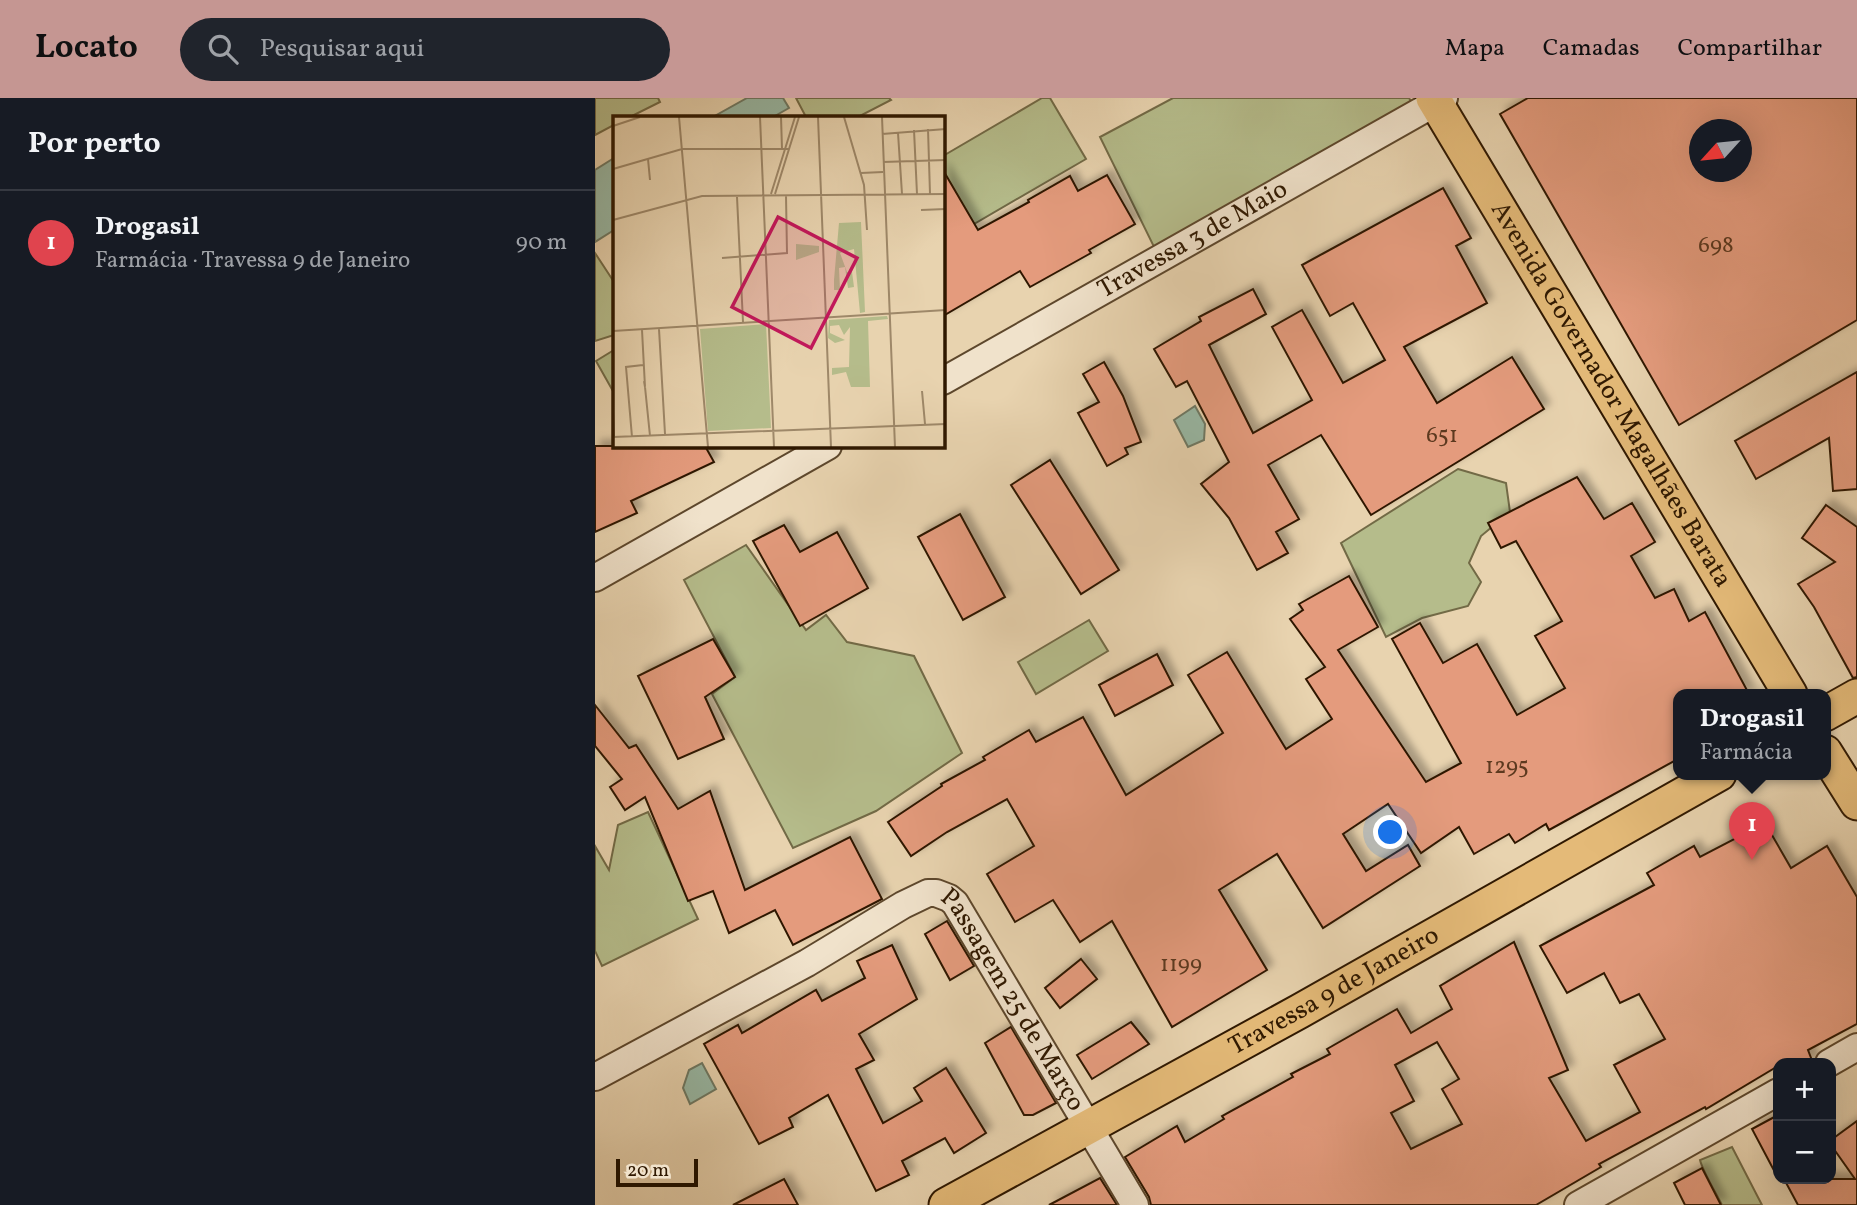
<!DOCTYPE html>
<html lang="pt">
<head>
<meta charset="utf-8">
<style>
  body { margin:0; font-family:Vollkorn,serif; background:#20242c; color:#f1f3f6 }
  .controls { position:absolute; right:21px; bottom:21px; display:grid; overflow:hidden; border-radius:14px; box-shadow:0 7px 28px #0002 }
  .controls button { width:63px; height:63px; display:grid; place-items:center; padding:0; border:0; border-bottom:2px solid #363941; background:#171b24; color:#f1f3f6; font:35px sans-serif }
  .compass { position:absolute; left:1094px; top:21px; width:63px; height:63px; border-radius:50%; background:#171b24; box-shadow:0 7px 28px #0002; rotate:243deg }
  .scale { position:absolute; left:21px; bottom:18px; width:82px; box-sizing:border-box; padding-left:7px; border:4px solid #2f1800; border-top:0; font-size:19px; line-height:24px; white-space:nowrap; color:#2f1800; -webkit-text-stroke:5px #f0e2cb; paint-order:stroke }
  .you { position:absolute; left:796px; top:735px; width:24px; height:24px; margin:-18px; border:5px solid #fff; border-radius:50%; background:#1a73e8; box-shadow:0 0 0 10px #1a73e833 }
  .badge { display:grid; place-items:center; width:46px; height:46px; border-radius:50%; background:#c59692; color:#fff; font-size:23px; font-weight:700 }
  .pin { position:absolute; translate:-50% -58px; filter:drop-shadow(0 2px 4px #0008) }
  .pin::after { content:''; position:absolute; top:37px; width:24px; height:21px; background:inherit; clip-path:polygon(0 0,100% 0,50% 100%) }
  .popup { position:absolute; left:1078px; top:591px; width:158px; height:91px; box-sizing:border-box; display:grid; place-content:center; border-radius:14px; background:#171b24; filter:drop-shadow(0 2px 5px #0005); font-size:23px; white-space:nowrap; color:#9ea1a6 }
  .popup b { font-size:26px; color:#f1f3f6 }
  .popup::after { content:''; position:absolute; left:50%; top:100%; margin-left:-14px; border:14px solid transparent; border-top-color:#171b24 }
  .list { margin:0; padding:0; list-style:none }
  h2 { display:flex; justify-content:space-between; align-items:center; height:91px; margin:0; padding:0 28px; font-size:30px }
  h2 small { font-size:23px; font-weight:400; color:#9ea1a6 }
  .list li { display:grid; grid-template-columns:46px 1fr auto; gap:21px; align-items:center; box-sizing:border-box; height:105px; padding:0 28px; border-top:2px solid #363941 }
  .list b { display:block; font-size:26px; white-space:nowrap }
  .list p { margin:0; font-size:23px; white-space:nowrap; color:#9ea1a6 }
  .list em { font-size:23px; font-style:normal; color:#9ea1a6 }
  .icon { flex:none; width:38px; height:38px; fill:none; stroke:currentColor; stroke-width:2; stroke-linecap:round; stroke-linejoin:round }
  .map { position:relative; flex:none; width:1262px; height:1107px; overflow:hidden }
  header { display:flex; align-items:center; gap:42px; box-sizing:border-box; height:98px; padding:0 35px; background:#c59692; color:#111 }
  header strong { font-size:33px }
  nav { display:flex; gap:38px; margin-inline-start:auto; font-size:24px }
  .search { width:490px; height:63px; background:#20242c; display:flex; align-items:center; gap:18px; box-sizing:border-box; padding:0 24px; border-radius:38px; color:#9ea1a6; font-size:26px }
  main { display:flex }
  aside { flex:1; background:#171b24 }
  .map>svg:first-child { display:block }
  .green { fill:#b5bc8b; stroke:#726a46; stroke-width:2 }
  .water { fill:#98b9a6; stroke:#6e7964; stroke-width:2 }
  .building { fill:#e49b7d; stroke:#2f1800; stroke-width:2; fill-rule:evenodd; filter:url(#shadow) }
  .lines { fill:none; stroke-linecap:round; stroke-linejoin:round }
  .minor-casing { stroke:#5d472c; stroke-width:30 }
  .major-casing { stroke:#2f1800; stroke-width:37 }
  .minor { stroke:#f0e2cb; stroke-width:26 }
  .major { stroke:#e4ba78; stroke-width:33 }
  .labels { text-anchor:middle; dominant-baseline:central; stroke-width:6; stroke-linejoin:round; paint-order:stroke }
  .number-label { font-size:23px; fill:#5c391f }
  .street-label { font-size:26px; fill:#2f1800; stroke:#f0e2cb }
  .inset-road { fill:none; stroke:#9e8869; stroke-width:2 }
  .view { fill:#c2185b; fill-opacity:0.15; stroke:#c2185b; stroke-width:3.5 }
  .inset-edge { fill:none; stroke:#2f1800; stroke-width:3.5 }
</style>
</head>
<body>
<header>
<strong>Locato</strong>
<div class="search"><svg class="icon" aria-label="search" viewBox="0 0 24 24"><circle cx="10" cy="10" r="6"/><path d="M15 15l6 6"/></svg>Pesquisar aqui</div>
<nav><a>Mapa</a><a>Camadas</a><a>Compartilhar</a></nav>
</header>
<main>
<aside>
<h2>Por perto<small></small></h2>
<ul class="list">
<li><span class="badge" style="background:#e0444e">1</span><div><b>Drogasil</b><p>Farmácia · Travessa 9 de Janeiro</p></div><em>90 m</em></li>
</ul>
</aside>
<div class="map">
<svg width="1262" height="1107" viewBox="0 0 1262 1107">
  <defs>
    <filter id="shadow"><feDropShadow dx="6" dy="-6" stdDeviation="3.5" flood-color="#0004"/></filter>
  </defs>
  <rect width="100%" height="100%" fill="#e8d3af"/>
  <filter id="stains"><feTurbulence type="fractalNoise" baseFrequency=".00286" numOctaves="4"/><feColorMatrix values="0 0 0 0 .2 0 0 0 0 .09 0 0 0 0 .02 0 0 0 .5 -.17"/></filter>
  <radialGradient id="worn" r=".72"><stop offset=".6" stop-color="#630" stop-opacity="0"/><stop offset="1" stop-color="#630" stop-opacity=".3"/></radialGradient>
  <g class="green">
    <polygon points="0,0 63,0 65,4 35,19 19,19 19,27 0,37"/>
    <polygon points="201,0 294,0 296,2 263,19 211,19"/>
    <polygon points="447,0 455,0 491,61 379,126 348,94 348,58"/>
    <polygon points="578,0 814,0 823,15 565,161 505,39"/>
    <polygon points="0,155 19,184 19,237 0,243"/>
    <polygon points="19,252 19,295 1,263"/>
    <polygon points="863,371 911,385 915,414 886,438 874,465 886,484 873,508 827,520 791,539 746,445"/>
    <polygon points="151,447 211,532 231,517 252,544 319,558 367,655 281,713 198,750 117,596 140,579 89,482"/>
    <polygon points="494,522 513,553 441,596 423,564"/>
    <polygon points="53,714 103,821 7,868 0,853 0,748 14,772 23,727"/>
    <path d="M 1137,1049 L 1167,1107 L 1127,1107 C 1121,1095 1108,1074 1105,1062 Z"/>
  </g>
  <g class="water">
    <polygon points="152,0 188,0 194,10 178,19 118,19"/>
    <polygon points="19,60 19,132 0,144 0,72"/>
    <polygon points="600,308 610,326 609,342 593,349 579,322"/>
    <polygon points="107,965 121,991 95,1006 88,990 94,972"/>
  </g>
  <g class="building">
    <path d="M 933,0 L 1262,0 L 1262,222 L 1084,327 L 905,16 ZM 1104,32 L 1146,32 L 1146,74 L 1104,74 Z"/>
    <polygon points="348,72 383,132 434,104 433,102 475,78 483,93 512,77 540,126 494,152 496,155 435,189 425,173 348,218"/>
    <polygon points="848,90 876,140 861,148 892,205 809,249 842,305 917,259 949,311 776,417 726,337 673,367 704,421 681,434 693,455 662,472 634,420 606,386 634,364 592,283 581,289 559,251 606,223 604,219 658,191 671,216 614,247 658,335 717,302 677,229 707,212 748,285 790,262 758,205 735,218 707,167"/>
    <polygon points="509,264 528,298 546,344 530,350 533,356 512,368 483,315 504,304 488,276"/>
    <polygon points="1262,274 1262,391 1238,393 1234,340 1161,381 1140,343"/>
    <polygon points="0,348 110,348 119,364 36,403 42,415 0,434"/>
    <polygon points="455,362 524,472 486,496 416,387"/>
    <polygon points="982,379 1009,421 1037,405 1060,444 1036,458 1060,500 1079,491 1094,523 1110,514 1154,596 1083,596 1083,661 954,732 951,726 920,745 914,736 879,756 864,729 826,755 793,706 748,736 771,773 813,747 825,768 728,830 682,756 624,792 672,872 577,929 517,823 485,844 458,802 420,824 392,776 439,748 412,701 352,734 316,758 293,724 347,688 346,686 390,662 388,659 434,632 441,644 488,619 531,697 628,635 593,577 632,554 691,651 737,621 711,581 730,569 695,521 708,512 704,506 754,478 783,529 743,552 831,684 866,665 797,541 825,525 848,565 882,546 922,617 970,590 940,538 967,523 921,443 906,450 893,425"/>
    <polygon points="1231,407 1262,429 1262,579 1258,580 1219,509 1203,486 1240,464 1207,440"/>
    <polygon points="365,416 410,499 368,522 323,439"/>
    <polygon points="189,427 205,454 242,434 273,490 205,528 158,443"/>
    <polygon points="118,541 140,579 110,599 129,641 83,661 43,578"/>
    <polygon points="562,556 578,587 520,618 504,587"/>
    <polygon points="0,607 34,650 41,647 83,711 115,693 150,792 255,739 287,801 198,847 180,812 134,835 118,793 93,803 50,699 30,712 15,689 27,681 0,648"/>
    <path d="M 1170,725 L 1196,770 L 1232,748 L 1262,799 L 1262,926 L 1213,952 L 1218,965 L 1183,965 L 1183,968 L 1111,1011 L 1110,1009 L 1004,1066 L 1006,1069 L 941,1107 L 556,1107 L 554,1099 L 530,1059 L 582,1028 L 590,1044 L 629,1021 L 627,1018 L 698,979 L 696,976 L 735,956 L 732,951 L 802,911 L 816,935 L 857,911 L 845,888 L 919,844 L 973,972 L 954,980 L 991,1043 L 1045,1014 L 1019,967 L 1070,941 L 1044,896 L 1025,905 L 1009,875 L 972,895 L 945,848 L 1059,787 L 1052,775 L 1099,748 L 1105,759 ZM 842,944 L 864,981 L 847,991 L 867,1026 L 816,1051 L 796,1015 L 819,1003 L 800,967 Z"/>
    <polygon points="352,823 379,868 355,882 330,836"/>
    <polygon points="297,847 322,901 264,936 279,962 261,971 288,1025 327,1003 319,990 351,970 391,1035 359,1055 350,1040 307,1063 314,1077 281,1093 233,997 194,1020 198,1029 164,1046 109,946 143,927 147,935 221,892 227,903 270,880 262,863"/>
    <polygon points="486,861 502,881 465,910 450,890"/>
    <polygon points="536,924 554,946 497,981 482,957"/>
    <polygon points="416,929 461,1005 438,1017 429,1017 390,945"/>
    <polygon points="1183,1017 1183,1080 1157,1031"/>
    <polygon points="1262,1023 1262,1107 1203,1107 1189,1081 1260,1081 1236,1047 1236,1042"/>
    <polygon points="1107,1070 1126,1107 1090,1107 1079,1085"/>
    <polygon points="505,1080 522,1107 454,1107"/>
    <polygon points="189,1081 203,1107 138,1107"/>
  </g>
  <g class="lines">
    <defs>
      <g id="minor">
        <path id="s1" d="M 348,283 L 849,0"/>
        <polyline points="0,480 233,348"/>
        <polyline points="1234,965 1262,949"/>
        <path id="s2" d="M 0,979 L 212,865 L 308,807 L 333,795 L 341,795 L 354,800 L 360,805 L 540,1107"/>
        <polyline points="983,1107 1183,994"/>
      </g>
      <g id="major">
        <path id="s3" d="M 838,0 L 1195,596"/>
        <polyline points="1230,616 1262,598"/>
        <polyline points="1230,654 1262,705"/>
        <path id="s4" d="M 351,1107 L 705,913 L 1124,676"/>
      </g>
    </defs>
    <use href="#minor" class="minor-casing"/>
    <use href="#major" class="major-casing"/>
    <use href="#minor" class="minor"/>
    <use href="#major" class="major"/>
  </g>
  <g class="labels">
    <g class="number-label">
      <text x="1121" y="148">698</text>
      <text x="847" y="338">651</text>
      <text x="912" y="669">1295</text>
      <text x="586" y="867">1199</text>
    </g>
    <g class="street-label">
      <text stroke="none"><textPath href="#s1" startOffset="287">Travessa 3 de Maio</textPath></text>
      <text stroke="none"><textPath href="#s3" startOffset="346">Avenida Governador Magalhães Barata</textPath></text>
      <text stroke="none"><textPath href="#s4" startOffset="443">Travessa 9 de Janeiro</textPath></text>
      <text stroke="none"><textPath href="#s2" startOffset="523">Passagem 25 de Março</textPath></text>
    </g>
  </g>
  <g transform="translate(18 18)">
    <rect width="332" height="332" fill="#e8d3af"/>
    <path d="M 248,106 L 252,196 L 247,197 L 241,133 L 227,137 L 234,156 L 239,156 L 241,171 L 235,172 L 232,151 L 226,152 L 227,174 L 221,174 L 221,164 L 226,107 ZM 183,128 L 206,130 L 206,136 L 183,144 ZM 274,200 L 275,203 L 255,205 L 257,271 L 238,271 L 233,256 L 219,259 L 219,252 L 236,251 L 237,211 L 231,219 L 226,209 L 217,210 L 217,217 L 232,224 L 222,227 L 215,222 L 216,204 ZM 153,208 L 158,312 L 95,315 L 87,213 Z" fill="#b5bc8b"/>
    <path class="inset-road" d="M 66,1 L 95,331M 147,1 L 161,331M 168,1 L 169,33M 205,1 L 218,331M 231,1 L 251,69 L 254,114M 269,1 L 282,331M 0,10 L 27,1M 315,13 L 317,78M 301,14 L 304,78M 285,17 L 289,78M 269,18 L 333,13M 35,43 L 37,64M 270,46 L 333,44M 0,53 L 69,33 L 176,33M 248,57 L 270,56M 158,78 L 182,1M 162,78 L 186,1M 124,81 L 130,206M 308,94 L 333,93M 0,104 L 89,80 L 333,78M 109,142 L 174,137 L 173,80M 46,213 L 52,318M 29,214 L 32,271 L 31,265M 0,215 L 333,194M 32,271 L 37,320M 309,275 L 312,308M 0,295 L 1,321M 0,321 L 333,308M 19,321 L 13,251 L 30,249"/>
    <path class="view" d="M 165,101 L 244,142 L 198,232 L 119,191 Z"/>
    <rect width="332" height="332" class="inset-edge"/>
  </g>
  <rect width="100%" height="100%" filter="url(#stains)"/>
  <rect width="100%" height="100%" fill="url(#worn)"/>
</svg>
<div class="controls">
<button>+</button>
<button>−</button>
</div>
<svg class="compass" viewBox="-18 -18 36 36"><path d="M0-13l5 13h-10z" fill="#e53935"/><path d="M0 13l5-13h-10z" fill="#9ea1a6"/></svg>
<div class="scale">20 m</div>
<div class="you"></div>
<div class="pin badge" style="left:1157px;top:762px;background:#e0444e">1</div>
<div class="popup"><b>Drogasil</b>Farmácia</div>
</div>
</main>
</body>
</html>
